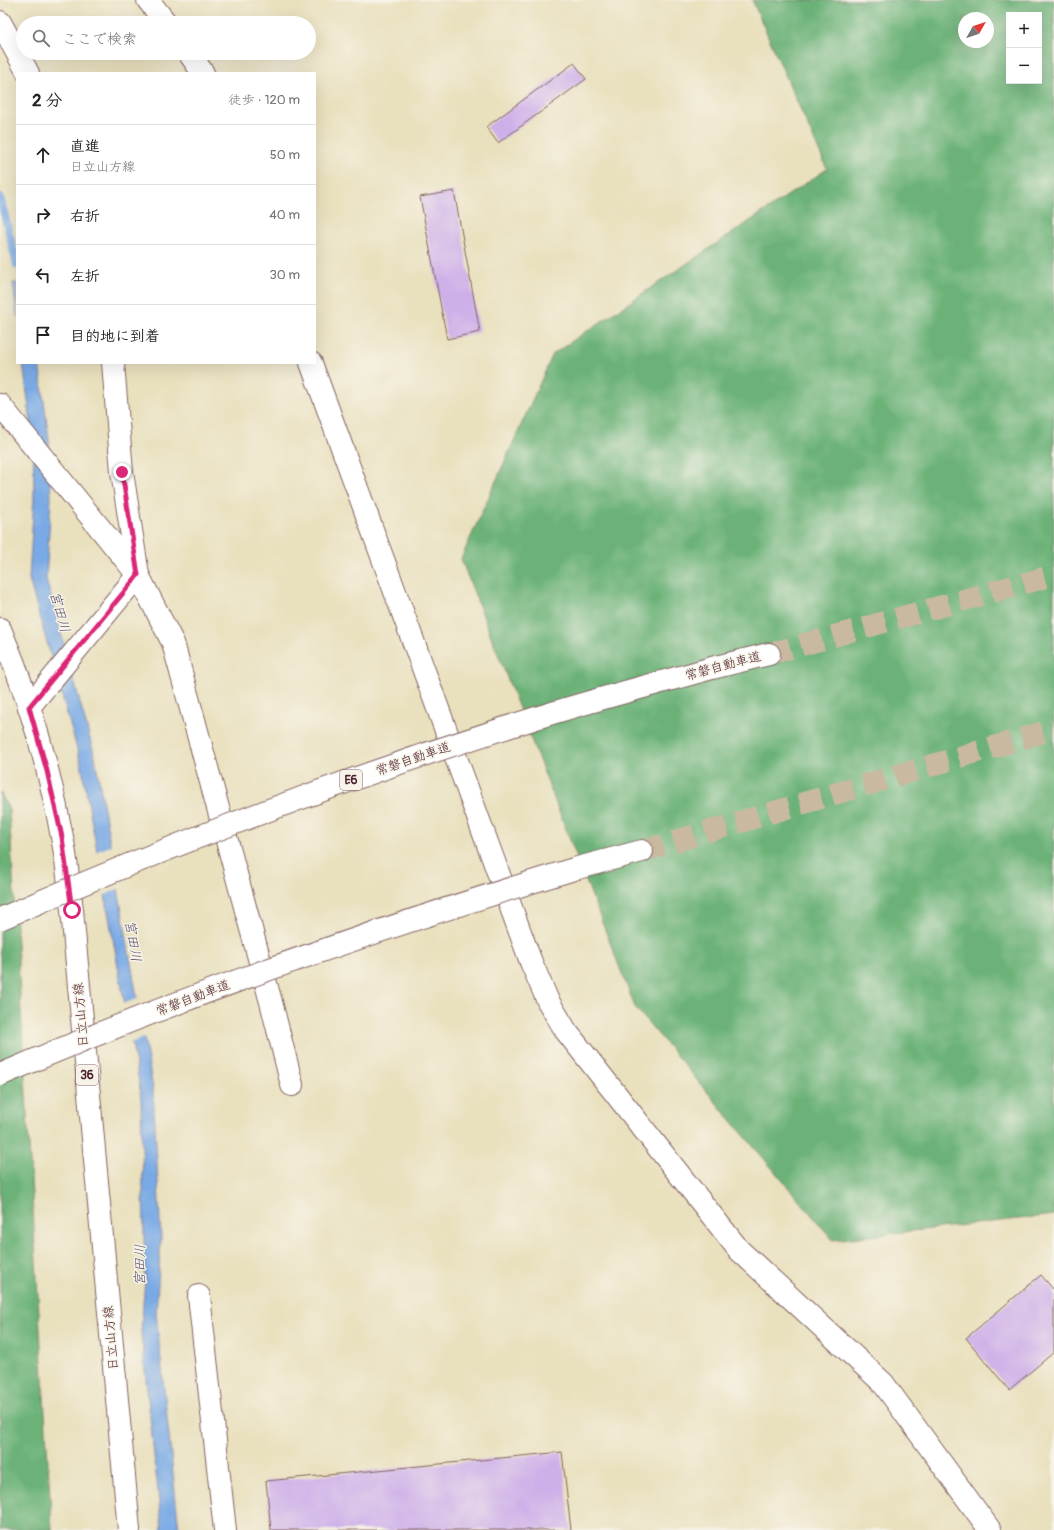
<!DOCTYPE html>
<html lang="ja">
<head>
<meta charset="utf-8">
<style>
  body { margin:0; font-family:Pangolin,"Klee One",sans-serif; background:#f6f6f6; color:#222 }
  .controls { position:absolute; right:12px; top:12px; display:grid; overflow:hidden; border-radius:0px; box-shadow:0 4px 16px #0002 }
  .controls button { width:36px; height:36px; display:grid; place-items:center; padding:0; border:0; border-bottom:1px solid #e0e0e0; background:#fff; color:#222; font:20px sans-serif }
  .compass { position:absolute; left:958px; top:12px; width:36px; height:36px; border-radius:50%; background:#fff; box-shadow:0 4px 16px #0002; rotate:50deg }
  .stop { position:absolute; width:12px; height:12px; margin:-9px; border:3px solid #db2777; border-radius:50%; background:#fff }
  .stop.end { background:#db2777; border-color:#fff; box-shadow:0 1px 4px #0008 }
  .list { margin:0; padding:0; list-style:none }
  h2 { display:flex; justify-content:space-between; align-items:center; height:52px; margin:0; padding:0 16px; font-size:17px }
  h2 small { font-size:13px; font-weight:400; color:#767676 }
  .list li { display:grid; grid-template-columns:26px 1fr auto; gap:12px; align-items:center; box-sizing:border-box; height:60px; padding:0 16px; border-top:1px solid #e0e0e0 }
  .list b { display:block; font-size:15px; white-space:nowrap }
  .list p { margin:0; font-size:13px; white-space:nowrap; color:#767676 }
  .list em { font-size:13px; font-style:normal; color:#767676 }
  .icon { flex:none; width:22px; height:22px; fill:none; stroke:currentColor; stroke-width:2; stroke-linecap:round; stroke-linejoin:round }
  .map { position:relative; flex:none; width:1054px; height:1530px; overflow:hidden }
  .search { position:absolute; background:#fff; box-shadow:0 4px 16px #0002; left:16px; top:16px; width:300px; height:44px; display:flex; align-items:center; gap:10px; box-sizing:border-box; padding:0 14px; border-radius:22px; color:#767676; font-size:15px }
  .panel { position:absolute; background:#fff; box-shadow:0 4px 16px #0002; left:16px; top:72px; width:300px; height:292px; border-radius:0px }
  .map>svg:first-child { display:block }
  .forest { fill:#6cb278; stroke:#5b6852; fill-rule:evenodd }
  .water { fill:#7aaae5; stroke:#626488 }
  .pier { fill:#e9e0bd }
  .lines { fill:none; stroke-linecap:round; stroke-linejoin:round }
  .stream { stroke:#7aaae5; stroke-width:8 }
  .building { fill:#cdafe9 }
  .highway-tunnel { stroke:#c9b9a0; stroke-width:22; stroke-dasharray:22 11; stroke-linecap:butt }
  .minor-casing { stroke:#82635e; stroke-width:24 }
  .major-casing { stroke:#82635e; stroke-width:24 }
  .highway-casing { stroke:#82635e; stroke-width:24 }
  .minor { stroke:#fff; stroke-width:22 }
  .major { stroke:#fff; stroke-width:22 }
  .highway { stroke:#fff; stroke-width:22 }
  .highway-bridge-casing { stroke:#82635e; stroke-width:24; stroke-linecap:butt }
  .highway-bridge { stroke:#fff; stroke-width:22 }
  .route { stroke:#db2777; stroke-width:5 }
  .labels { text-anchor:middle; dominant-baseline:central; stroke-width:3; stroke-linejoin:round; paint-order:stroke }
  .shield { fill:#f7f3e8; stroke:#7e5f64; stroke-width:1 }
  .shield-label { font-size:12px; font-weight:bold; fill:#4a1f2b }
  .street-label { font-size:13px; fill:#4a1f2b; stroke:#f7f3e8 }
  .water-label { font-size:14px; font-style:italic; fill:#5b506c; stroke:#f7f3e8 }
</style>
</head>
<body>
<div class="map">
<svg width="1054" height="1530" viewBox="0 0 1054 1530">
  <rect width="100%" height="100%" fill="#f7f3e8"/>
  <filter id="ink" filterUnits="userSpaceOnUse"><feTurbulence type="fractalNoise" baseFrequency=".025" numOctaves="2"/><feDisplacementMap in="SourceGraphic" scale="8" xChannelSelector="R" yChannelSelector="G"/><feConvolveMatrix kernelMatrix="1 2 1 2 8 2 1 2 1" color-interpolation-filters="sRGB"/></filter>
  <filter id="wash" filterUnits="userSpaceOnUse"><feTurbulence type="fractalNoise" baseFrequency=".012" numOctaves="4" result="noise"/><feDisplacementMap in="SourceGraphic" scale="16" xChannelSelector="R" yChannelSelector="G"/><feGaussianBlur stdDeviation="0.9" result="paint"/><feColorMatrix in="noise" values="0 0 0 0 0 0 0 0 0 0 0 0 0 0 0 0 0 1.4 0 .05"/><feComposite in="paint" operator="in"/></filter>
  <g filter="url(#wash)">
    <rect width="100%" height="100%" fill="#e9e0bd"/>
    <g class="forest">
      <path d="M 752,0 L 1054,0 L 1054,1215 L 833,1240 L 635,1007 L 461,559 L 553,354 L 827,169 ZM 1009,15 L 1039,15 L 1039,81 L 1009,81 ZM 964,18 L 988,18 L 988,42 L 964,42 Z"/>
      <polygon points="0,792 9,810 52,1530 0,1530"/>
    </g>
    <g class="water">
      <polygon points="13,283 17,283 17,317"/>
      <polygon points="23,363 39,363 49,439 51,498 46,579 95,757 153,1089 161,1239 156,1313 179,1530 162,1530 141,1332 145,1279 141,1099 139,1082 81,763 29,579 34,496 33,438"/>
    </g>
    <g class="pier">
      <polygon points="113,845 120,888 103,896 95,852"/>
      <polygon points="139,998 146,1037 130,1043 123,1004"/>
    </g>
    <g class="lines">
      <polyline class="stream" points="0,197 17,265"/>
    </g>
    <g id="blocks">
      <g class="building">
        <polygon points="574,63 586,79 498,143 486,127"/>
        <polygon points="454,191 480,332 447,339 420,197"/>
        <polygon points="1041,1275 1054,1290 1054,1352 1009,1390 966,1338"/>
        <polygon points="562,1452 571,1530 271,1530 266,1481"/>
      </g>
    </g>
  </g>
  <g filter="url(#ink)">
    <use href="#blocks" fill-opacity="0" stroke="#82635e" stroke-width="1"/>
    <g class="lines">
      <g class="highway-tunnel">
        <polyline points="769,654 1054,575"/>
        <polyline points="642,851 1054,729"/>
      </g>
      <defs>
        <g id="minor">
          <polyline points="148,0 166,23"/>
          <polyline points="0,22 28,73"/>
          <polyline points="189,53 203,73"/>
          <polyline points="311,363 531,962 548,1001 566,1031 739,1250 883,1383 990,1530"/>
          <polyline points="0,405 138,575 173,643 271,1002 292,1085"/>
          <polyline points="29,707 138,575 122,472 113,363"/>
          <polyline points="199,1296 225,1530"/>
        </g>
        <path id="major" d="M 0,629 C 28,695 49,766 62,837 C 67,861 69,886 72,910 L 129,1530"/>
        <g id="highway">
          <polyline points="712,668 769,654"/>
          <polyline points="574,869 642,851"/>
        </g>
      </defs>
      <use href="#minor" class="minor-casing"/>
      <use href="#major" class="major-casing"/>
      <use href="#highway" class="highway-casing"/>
      <use href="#minor" class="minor"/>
      <use href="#major" class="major"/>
      <use href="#highway" class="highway"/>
      <defs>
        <g id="highway-bridge">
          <path d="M 0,919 C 174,843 352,776 533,719 C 592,700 652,685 712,668"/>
          <path d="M 0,1075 C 186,994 380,928 574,869"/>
        </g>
      </defs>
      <use href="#highway-bridge" class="highway-bridge-casing"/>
      <use href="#highway-bridge" class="highway-bridge"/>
    </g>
  </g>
  <g class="lines" filter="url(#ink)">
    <polyline class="route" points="72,910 62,837 47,771 29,707 138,575 122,472"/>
  </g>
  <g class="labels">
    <g class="shield">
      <rect x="340" y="770" width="22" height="20" rx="3"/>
      <rect x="76" y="1065" width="22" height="20" rx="3"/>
    </g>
    <g class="shield-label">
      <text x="351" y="780">E6</text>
      <text x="87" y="1075">36</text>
    </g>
    <g class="street-label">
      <text transform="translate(723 666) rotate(-15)">常磐自動車道</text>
      <text transform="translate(413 759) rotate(-19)">常磐自動車道</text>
      <text transform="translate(193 998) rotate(-21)">常磐自動車道</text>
      <text transform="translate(81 1015) rotate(-95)">日立山方線</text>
      <text transform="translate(111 1338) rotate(-95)">日立山方線</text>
    </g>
    <g class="water-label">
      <text transform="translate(60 612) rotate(74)">宮田川</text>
      <text transform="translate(133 941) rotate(80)">宮田川</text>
      <text transform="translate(140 1265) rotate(-91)">宮田川</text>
    </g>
  </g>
</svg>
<div class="controls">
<button>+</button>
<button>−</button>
</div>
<svg class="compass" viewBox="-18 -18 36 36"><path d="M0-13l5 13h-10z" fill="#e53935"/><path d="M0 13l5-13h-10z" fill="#767676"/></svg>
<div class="stop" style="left:72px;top:910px"></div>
<div class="stop end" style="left:122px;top:472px"></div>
<div class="search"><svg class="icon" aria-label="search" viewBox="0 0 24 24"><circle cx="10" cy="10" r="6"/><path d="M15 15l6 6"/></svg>ここで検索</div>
<section class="panel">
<h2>2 分<small>徒歩 · 120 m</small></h2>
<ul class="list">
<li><svg class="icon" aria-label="ahead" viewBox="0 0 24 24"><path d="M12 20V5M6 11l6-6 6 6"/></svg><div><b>直進</b><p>日立山方線</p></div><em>50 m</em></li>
<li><svg class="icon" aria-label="right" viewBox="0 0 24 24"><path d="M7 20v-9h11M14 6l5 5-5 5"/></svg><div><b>右折</b></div><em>40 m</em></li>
<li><svg class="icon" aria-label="left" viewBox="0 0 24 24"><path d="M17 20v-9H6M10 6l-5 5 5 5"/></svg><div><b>左折</b></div><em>30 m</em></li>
<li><svg class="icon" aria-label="arrive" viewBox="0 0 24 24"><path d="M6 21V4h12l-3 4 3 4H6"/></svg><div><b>目的地に到着</b></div></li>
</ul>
</section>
</div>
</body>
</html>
